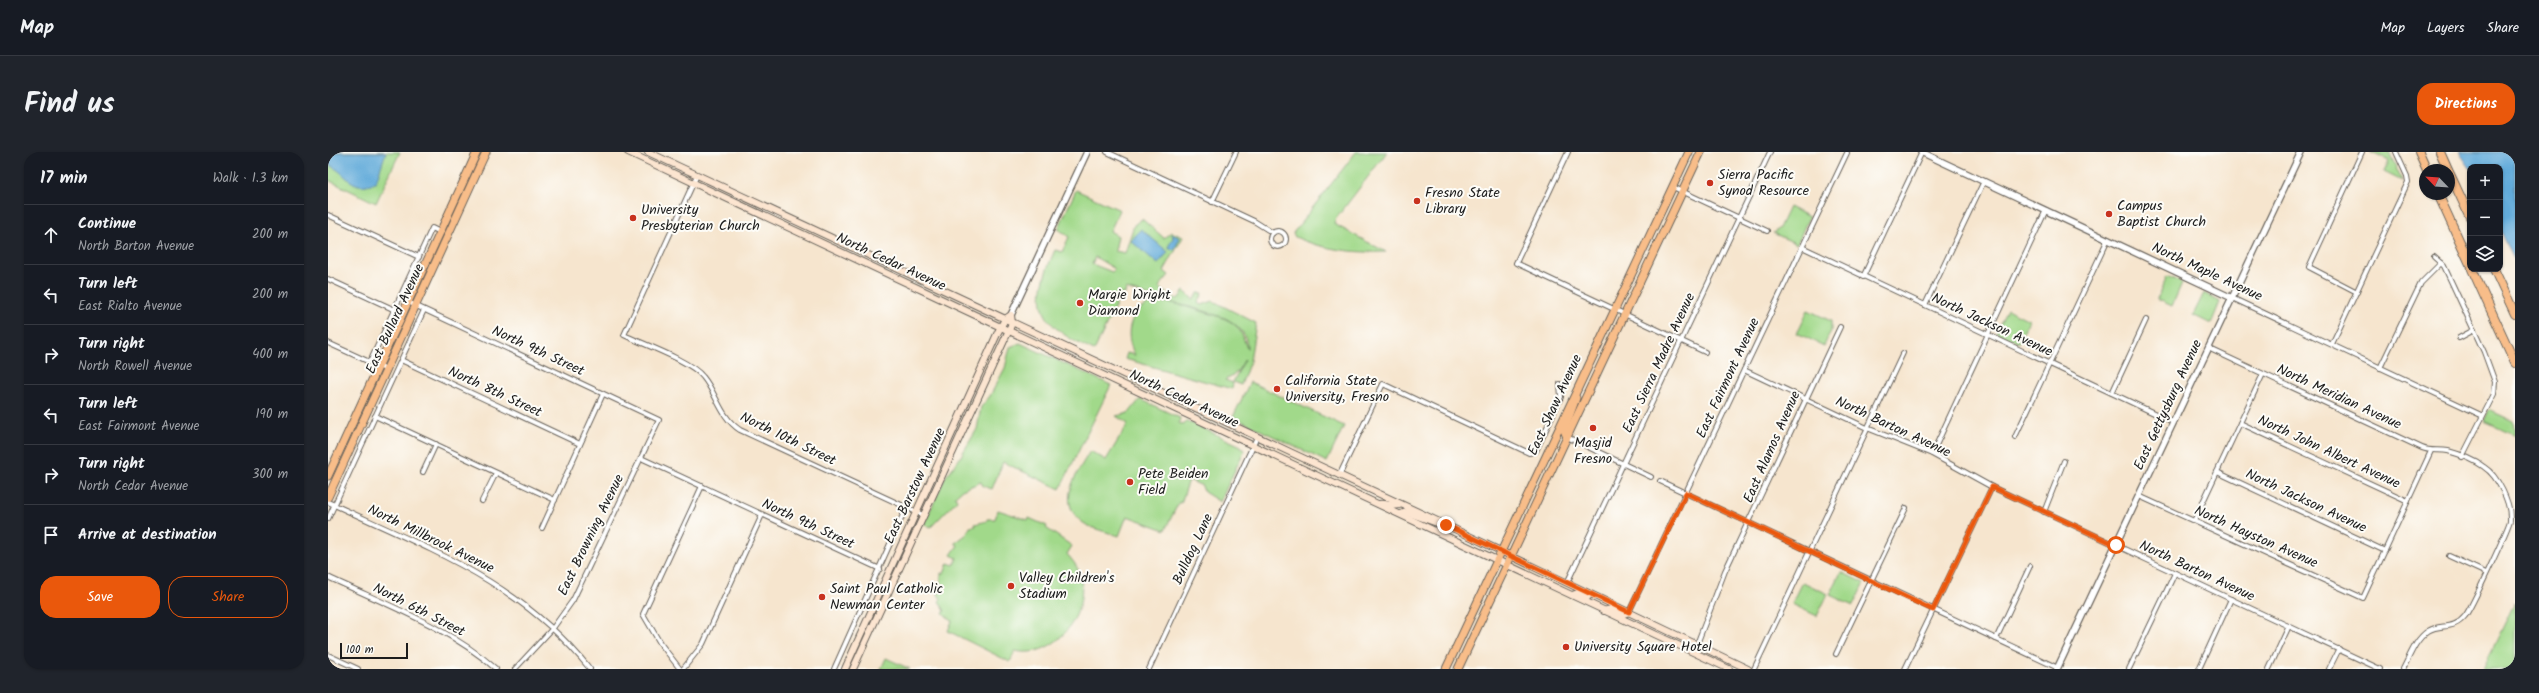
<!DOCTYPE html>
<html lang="en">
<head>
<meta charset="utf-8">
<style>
  body { margin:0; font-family:Kalam,sans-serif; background:#20242c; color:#f1f3f6 }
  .controls { position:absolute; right:12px; top:12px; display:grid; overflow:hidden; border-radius:8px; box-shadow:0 1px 3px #0004 }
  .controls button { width:36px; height:36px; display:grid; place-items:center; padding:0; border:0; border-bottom:1px solid #363941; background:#171b24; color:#f1f3f6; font:20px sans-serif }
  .compass { position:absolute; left:2091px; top:12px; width:36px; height:36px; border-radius:50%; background:#171b24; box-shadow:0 1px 3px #0004; rotate:295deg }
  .scale { position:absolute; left:12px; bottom:10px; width:68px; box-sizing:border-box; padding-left:4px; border:2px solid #1c1c1c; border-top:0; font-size:11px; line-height:14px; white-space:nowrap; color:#1c1c1c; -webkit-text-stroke:3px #fdfcf7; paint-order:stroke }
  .stop { position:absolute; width:12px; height:12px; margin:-9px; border:3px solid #ea580c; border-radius:50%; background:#fff }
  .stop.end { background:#ea580c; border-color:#fff; box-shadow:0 1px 4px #0008 }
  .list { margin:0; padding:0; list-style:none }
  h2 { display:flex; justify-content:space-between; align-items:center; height:52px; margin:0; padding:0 16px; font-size:17px }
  h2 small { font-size:13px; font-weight:400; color:#9ea1a6 }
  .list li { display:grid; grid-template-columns:26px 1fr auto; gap:12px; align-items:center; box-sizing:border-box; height:60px; padding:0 16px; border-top:1px solid #363941 }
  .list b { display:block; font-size:15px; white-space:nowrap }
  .list p { margin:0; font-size:13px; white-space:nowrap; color:#9ea1a6 }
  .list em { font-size:13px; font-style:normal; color:#9ea1a6 }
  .actions { display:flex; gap:8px; padding:12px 16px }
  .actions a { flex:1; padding:9px 0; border:1px solid #ea580c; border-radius:16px; text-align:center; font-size:14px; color:#ea580c }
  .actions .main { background:#ea580c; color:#fff }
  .icon { flex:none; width:22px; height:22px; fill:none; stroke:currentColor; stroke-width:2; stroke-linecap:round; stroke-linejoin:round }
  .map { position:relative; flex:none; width:2187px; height:517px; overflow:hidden; border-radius:16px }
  header { display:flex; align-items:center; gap:24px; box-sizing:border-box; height:56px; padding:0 20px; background:#171b24; border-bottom:1px solid #363941 }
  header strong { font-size:19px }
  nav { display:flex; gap:22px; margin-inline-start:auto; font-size:14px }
  .intro { display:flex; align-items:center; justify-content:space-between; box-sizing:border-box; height:96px; padding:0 24px }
  h1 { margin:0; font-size:28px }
  .button { padding:10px 18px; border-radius:16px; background:#ea580c; color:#fff; font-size:14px; font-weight:700 }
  main { display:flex; gap:24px; padding:0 24px }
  aside { flex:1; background:#171b24; border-radius:16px; box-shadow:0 1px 3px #0004 }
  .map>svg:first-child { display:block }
  .green { fill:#a1d98a; stroke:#5e7a53; fill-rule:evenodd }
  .water { fill:#62abda; stroke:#3f647b }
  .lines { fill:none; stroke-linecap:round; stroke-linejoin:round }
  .minor-casing { stroke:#68625a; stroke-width:6 }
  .tertiary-casing { stroke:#68625a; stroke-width:8 }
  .secondary-casing { stroke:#68625a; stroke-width:8 }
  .primary-casing { stroke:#68625a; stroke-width:9 }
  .motorway-casing { stroke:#68625a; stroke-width:10 }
  .minor { stroke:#fff; stroke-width:4 }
  .tertiary { stroke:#fff; stroke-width:5.5 }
  .secondary { stroke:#fce5d0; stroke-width:6 }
  .primary { stroke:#f8bd89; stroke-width:7 }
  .motorway { stroke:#f8bd89; stroke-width:8 }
  .route { stroke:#ea580c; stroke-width:5 }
  .poi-dot { fill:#c8321e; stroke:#fdfcf7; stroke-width:1.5 }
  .labels { text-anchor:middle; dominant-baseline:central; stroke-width:4; stroke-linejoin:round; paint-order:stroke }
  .poi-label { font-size:14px; fill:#1c1c1c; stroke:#fdfcf7; text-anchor:start }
  .street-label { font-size:14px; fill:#1c1c1c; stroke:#fdfcf7 }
</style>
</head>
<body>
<header>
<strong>Map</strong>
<nav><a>Map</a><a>Layers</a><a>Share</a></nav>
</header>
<div class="intro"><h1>Find us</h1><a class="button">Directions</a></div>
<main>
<aside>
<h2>17 min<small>Walk · 1.3 km</small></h2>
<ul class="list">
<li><svg class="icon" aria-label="ahead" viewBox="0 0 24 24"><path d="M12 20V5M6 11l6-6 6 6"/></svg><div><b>Continue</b><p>North Barton Avenue</p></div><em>200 m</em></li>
<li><svg class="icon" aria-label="left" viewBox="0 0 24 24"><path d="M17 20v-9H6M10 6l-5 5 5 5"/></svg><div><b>Turn left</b><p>East Rialto Avenue</p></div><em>200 m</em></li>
<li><svg class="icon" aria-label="right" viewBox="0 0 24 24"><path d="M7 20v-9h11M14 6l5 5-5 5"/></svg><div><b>Turn right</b><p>North Rowell Avenue</p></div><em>400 m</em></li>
<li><svg class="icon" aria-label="left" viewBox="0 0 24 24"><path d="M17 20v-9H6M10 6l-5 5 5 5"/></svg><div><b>Turn left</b><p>East Fairmont Avenue</p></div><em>190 m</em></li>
<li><svg class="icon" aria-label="right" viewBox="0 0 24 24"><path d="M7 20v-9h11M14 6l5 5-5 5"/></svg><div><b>Turn right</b><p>North Cedar Avenue</p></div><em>300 m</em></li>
<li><svg class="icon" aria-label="arrive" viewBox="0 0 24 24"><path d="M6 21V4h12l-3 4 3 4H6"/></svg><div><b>Arrive at destination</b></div></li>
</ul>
<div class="actions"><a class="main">Save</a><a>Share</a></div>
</aside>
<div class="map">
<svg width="2187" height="517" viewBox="0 0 2187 517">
  <rect width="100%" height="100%" fill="#fdfcf7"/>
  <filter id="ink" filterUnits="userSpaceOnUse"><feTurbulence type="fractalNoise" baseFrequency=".025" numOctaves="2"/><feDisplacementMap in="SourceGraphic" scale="8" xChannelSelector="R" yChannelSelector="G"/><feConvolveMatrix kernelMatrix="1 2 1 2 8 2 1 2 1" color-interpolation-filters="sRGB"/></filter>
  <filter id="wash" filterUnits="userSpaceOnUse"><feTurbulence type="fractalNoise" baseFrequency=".012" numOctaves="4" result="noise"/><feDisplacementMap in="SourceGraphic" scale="16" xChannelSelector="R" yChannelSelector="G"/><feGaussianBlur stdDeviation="0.9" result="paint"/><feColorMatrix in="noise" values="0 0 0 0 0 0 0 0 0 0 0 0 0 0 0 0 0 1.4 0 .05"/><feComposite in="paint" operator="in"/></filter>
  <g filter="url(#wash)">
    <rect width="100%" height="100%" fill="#f6e5ce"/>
    <g class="green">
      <polygon points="0,0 72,0 48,51 0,28"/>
      <path d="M 1028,0 L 1059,0 L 1007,68 L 1006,72 L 1058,100 C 1026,101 996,98 967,85 L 965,81 Z"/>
      <polygon points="2042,0 2061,0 2074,29 2056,20 2061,9"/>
      <path d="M 748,38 L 792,58 L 782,79 L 790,84 L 787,99 L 797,101 L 806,73 L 814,67 L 836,86 L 843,80 L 855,85 L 836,119 L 841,123 L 831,135 L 843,145 L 850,147 L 856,139 L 865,147 L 870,141 L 875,141 L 870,151 L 874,153 L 885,149 L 928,171 L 922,209 L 913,233 L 905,230 L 917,207 L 909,220 L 897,228 L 905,231 L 904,237 L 797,207 L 799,201 L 807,203 C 794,181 803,152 831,150 C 845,149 897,163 907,173 C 915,180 916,189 919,197 C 920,182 909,172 897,166 L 798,137 L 797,142 L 793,142 L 766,199 C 711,173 701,155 727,98 L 734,100 L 741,85 L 730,77 ZM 767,105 L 787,117 L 784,120 L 764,112 Z"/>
      <polygon points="1461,55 1481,65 1469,92 1445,81 1451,76"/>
      <polygon points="1839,124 1854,131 1844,154 1829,147"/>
      <polygon points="1876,141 1892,150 1883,172 1865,163"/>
      <polygon points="1679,157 1701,168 1690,191 1668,180"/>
      <polygon points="1480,158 1503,169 1503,179 1496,194 1469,181"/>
      <polygon points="692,191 783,233 732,337 675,310 664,337 655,334 653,330 634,338 627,344 629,348 603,375 596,372 618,324 630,309 649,277 653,255 662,244 677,216 682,195"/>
      <polygon points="922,230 1016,274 999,310 905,265"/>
      <path d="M 812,247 L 852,266 L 851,271 L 856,273 L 859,269 L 913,294 L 916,299 L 892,350 L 876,340 L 874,334 L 861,328 L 853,351 L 851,350 L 837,378 L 799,364 L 791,384 C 780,380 763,377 754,370 C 727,349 750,320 762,299 L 778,308 L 800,272 L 788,264 L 801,261 Z"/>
      <polygon points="2161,258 2185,269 2187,284 2156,269"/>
      <path d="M 670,358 L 700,368 L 701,366 L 719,374 L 718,376 L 744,394 L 739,402 C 745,409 750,415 752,423 C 762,461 728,508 687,499 L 682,510 L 620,479 L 624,469 L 615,461 L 617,459 L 611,449 L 613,447 L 610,442 L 613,436 L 613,421 L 616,422 L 620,411 L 626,413 L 629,406 L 623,403 L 630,393 L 627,391 L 639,382 L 642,375 L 648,374 L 647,372 L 659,369 L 659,367 L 667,367 Z"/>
      <polygon points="1513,420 1536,431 1525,454 1502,443"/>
      <polygon points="1475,430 1500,442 1489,464 1464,452"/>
      <polygon points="2187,450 2187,517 2155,517"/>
      <polygon points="558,506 582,517 553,517"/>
    </g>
    <g class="water">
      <path d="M 0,0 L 58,0 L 48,30 C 22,42 19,19 0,13 Z"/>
      <polygon points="2131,0 2187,0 2187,110 2172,77 2172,15 2142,16"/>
      <polygon points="813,77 840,100 830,112 803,89"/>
      <polygon points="844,82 852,86 846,98 840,95 845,86"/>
    </g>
  </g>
  <g filter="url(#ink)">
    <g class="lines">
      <defs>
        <g id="minor">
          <polyline points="779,0 926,69 945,81"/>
          <polyline points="1240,0 1188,111 1377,200"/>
          <path d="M 369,23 L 296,183 C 315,192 363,209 375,225 C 389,242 392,265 412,278 L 595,363"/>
          <polyline points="1345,35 1439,79"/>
          <polyline points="884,50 908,0"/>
          <polyline points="0,63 91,105"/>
          <circle cx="950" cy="87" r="8"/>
          <polyline points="1474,95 1845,270"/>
          <polyline points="2106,105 2116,114 2156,200 2167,230 2166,242 2134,305"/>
          <polyline points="1535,125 1594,0"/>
          <polyline points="0,127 67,158"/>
          <polyline points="2029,140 1981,115 2034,0"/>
          <polyline points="1904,146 2153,263"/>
          <polyline points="80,150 331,268 245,448 225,476 187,517"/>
          <polyline points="1597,153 1656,29"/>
          <polyline points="2131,186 2146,178"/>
          <polyline points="0,191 59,218"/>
          <polyline points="2004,192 2080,30 2079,24 2068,0"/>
          <path d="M 1880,196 L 2094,296 C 2103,300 2111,297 2120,299 C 2131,302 2147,308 2156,315 C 2170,324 2183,351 2182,368 C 2182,373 2143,457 2137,464 C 2125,479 2113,471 2100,479 C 2087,488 2082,504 2075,517"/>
          <polyline points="73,208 252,292"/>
          <polyline points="42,210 104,76 112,80"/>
          <polyline points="2052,216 2093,131 2113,111"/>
          <polyline points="1416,218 1539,276 1604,302 1664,335 2052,517"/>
          <polyline points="1784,241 1818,168"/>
          <polyline points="47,264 227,348"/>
          <polyline points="1912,271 2080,349"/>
          <polyline points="1239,285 1323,325"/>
          <polyline points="1687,285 1780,87"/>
          <polyline points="1604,302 1718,58"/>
          <polyline points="313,306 552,417"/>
          <polyline points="95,320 108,292"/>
          <polyline points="1889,320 2057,399"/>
          <polyline points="1011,324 1055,232 1201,301 1208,299 1233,245 1232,232"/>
          <polyline points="1332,329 1730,516"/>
          <polyline points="1811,344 2035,446 2103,299"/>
          <polyline points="154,349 168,321"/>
          <path d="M 0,350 C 98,396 192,429 262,517"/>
          <polyline points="1716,360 1736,309"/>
          <polyline points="0,367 96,158"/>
          <polyline points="1866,369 1935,222"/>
          <polyline points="214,376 275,242"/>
          <polyline points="2121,404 2158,421"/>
          <path d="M 0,425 C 56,452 121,475 168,517"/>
          <polyline points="1239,431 1442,0"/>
          <polyline points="1301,460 1519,1"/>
          <polyline points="1668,487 1702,414"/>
          <polyline points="1369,492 1397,419 1512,175"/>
          <polyline points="1508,502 1578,356"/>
          <polyline points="0,503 30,517"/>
          <polyline points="352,517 332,491 315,462 374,334"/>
          <polyline points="355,517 375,492 434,363"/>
          <polyline points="506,517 578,356"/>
          <polyline points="821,517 929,285"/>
          <polyline points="1426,517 1575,201"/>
          <polyline points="1577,517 1664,335"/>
          <polyline points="1801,517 1847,421"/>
          <polyline points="1871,517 1903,447"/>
          <polyline points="1941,517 1961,474"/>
          <polyline points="2001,517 2011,497"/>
        </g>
        <g id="tertiary">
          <polyline points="1593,0 1904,146"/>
          <polyline points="683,163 759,0"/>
          <polyline points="1729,517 1973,0"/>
        </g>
        <g id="secondary">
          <polyline points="300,0 1401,517"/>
          <polyline points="320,0 1118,373 1420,517"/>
          <path d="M 1051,352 C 1059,351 1064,355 1071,353"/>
          <polyline points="1073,362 1078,360 1109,371"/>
          <polyline points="1244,443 1250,441 1260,445"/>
          <polyline points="1276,459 1283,457 1296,462 1301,460"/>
          <polyline points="517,517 670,180 677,167 683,163 684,171 681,178 525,517"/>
        </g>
        <g id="primary">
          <polyline points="1239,285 1236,278 1248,246"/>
          <polyline points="0,324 149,0"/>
          <polyline points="0,345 158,0"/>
          <polyline points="1118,517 1361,0"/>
          <polyline points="1130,517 1373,0"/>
        </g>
        <g id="motorway">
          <polyline points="2091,0 2099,18"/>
          <polyline points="2112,0 2120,18"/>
          <polyline points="2121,20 2142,65"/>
          <polyline points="2110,42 2142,112"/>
          <polyline points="2144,117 2187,211"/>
          <polyline points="2166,117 2187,162"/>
        </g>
      </defs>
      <use href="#minor" class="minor-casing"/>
      <use href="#tertiary" class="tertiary-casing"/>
      <use href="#secondary" class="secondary-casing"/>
      <use href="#primary" class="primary-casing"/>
      <use href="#motorway" class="motorway-casing"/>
      <use href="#minor" class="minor"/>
      <use href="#tertiary" class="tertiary"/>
      <use href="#secondary" class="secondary"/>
      <use href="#primary" class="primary"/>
      <use href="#motorway" class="motorway"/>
    </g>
  </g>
  <g class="lines" filter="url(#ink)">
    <polyline class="route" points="1118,373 1301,460 1358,341 1605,458 1664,335 1788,393"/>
  </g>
  <g class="poi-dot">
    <circle cx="1382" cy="31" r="4"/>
    <circle cx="1089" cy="49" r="4"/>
    <circle cx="1781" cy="62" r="4"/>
    <circle cx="305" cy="66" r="4"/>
    <circle cx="752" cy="151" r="4"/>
    <circle cx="949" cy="237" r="4"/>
    <circle cx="1265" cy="276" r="4"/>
    <circle cx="802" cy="330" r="4"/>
    <circle cx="683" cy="434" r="4"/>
    <circle cx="494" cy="445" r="4"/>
    <circle cx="1238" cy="495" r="4"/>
  </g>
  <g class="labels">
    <g class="poi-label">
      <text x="1390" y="23">Sierra Pacific<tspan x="1390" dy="16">Synod Resource</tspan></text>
      <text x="1097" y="41">Fresno State<tspan x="1097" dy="16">Library</tspan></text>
      <text x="1789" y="54">Campus<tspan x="1789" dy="16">Baptist Church</tspan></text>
      <text x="313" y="58">University<tspan x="313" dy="16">Presbyterian Church</tspan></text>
      <text x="760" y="143">Margie Wright<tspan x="760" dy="16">Diamond</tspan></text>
      <text x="957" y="229">California State<tspan x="957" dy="16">University, Fresno</tspan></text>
      <text x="1265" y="291" text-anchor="middle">Masjid<tspan x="1265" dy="16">Fresno</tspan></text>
      <text x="810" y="322">Pete Beiden<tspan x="810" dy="16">Field</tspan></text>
      <text x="691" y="426">Valley Children's<tspan x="691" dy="16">Stadium</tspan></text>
      <text x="502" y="437">Saint Paul Catholic<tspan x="502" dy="16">Newman Center</tspan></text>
      <text x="1246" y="495">University Square Hotel</text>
    </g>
    <g class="street-label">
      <text transform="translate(563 110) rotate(25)">North Cedar Avenue</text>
      <text transform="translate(1879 120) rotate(25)">North Maple Avenue</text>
      <text transform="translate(67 167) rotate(-65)">East Bullard Avenue</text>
      <text transform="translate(1664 173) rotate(25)">North Jackson Avenue</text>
      <text transform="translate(210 199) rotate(25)">North 9th Street</text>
      <text transform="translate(1331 211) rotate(-65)">East Sierra Madre Avenue</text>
      <text transform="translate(1400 226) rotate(-65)">East Fairmont Avenue</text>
      <text transform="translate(167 240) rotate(25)">North 8th Street</text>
      <text transform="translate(2011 245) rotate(25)">North Meridian Avenue</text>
      <text transform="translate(856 247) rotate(25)">North Cedar Avenue</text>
      <text transform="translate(1227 253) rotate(-65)">East Shaw Avenue</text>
      <text transform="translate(1840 253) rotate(-65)">East Gettysburg Avenue</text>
      <text transform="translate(1565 275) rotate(25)">North Barton Avenue</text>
      <text transform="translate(460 287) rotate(26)">North 10th Street</text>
      <text transform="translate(1444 295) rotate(-66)">East Alamos Avenue</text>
      <text transform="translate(2001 300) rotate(25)">North John Albert Avenue</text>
      <text transform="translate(587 334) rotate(-65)">East Barstow Avenue</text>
      <text transform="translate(1978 349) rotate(25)">North Jackson Avenue</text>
      <text transform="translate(480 372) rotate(25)">North 9th Street</text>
      <text transform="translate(263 383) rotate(-64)">East Browning Avenue</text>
      <text transform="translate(1928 385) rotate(24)">North Hayston Avenue</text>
      <text transform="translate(103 387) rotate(26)">North Millbrook Avenue</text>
      <text transform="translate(865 397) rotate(-65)">Bulldog Lane</text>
      <text transform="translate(1869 419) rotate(25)">North Barton Avenue</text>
      <text transform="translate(91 458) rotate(27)">North 6th Street</text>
    </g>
  </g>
</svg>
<div class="controls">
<button>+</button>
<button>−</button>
<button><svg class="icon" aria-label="layers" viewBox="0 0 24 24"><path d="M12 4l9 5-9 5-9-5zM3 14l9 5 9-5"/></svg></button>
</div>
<svg class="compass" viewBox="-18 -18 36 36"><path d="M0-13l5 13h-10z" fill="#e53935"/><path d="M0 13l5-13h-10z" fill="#9ea1a6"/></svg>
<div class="scale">100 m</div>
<div class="stop" style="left:1788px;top:393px"></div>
<div class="stop end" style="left:1118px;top:373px"></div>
</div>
</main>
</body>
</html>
